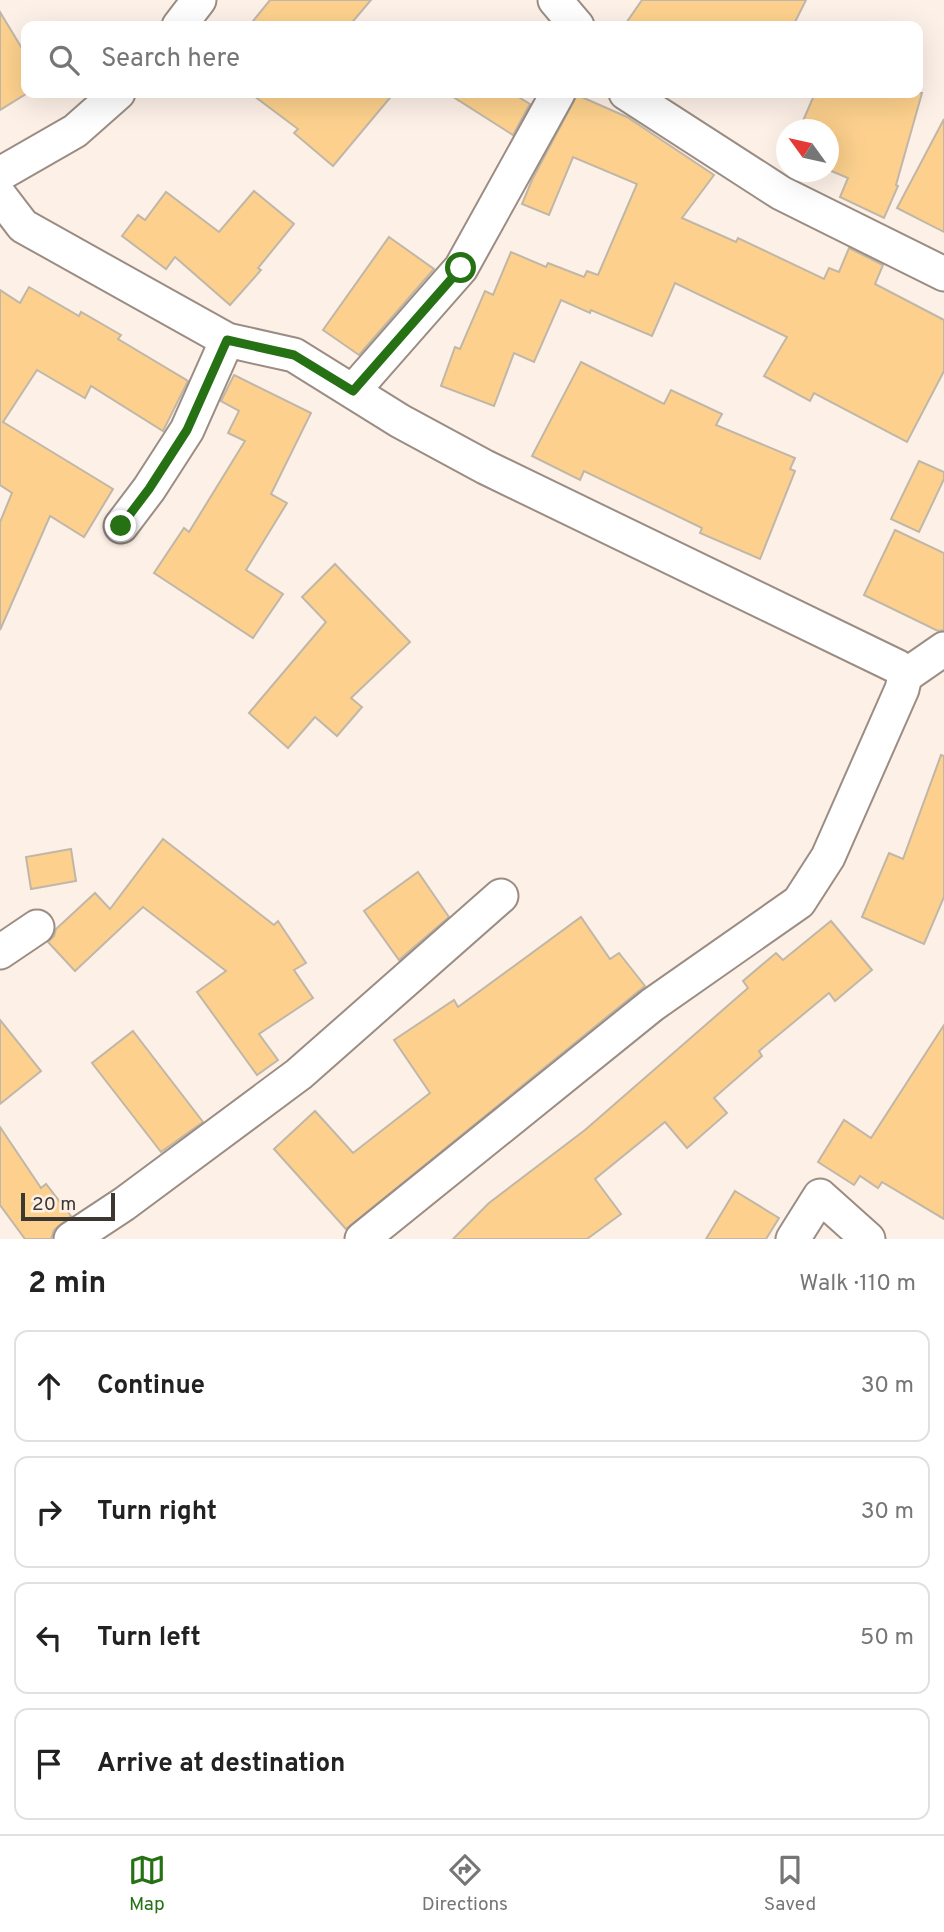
<!DOCTYPE html>
<html lang="en">
<head>
<meta charset="utf-8">
<style>
  body { margin:0; font-family:Overpass,sans-serif; background:#f6f6f6; color:#222 }
  .compass { position:absolute; left:776px; top:119px; width:63px; height:63px; border-radius:50%; background:#fff; box-shadow:0 7px 28px #0002; rotate:303deg }
  .scale { position:absolute; left:21px; bottom:18px; width:94px; box-sizing:border-box; padding-left:7px; border:4px solid #3d3732; border-top:0; font-size:19px; line-height:24px; white-space:nowrap; color:#3d3732; -webkit-text-stroke:5px #fdf0e7; paint-order:stroke }
  .stop { position:absolute; width:21px; height:21px; margin:-16px; border:5px solid #257114; border-radius:50%; background:#fff }
  .stop.end { background:#257114; border-color:#fff; box-shadow:0 2px 7px #0008 }
  .list { margin:0; padding:0; list-style:none }
  h2 { display:flex; justify-content:space-between; align-items:center; height:91px; margin:0; padding:0 28px; font-size:30px }
  h2 small { font-size:23px; font-weight:400; color:#767676 }
  .list li { display:grid; grid-template-columns:46px 1fr auto; gap:21px; align-items:center; box-sizing:border-box; height:112px; margin:0 14px 14px; padding:0 14px; border:2px solid #e0e0e0; border-radius:14px }
  .list b { display:block; font-size:26px; white-space:nowrap }
  .list em { font-size:23px; font-style:normal; color:#767676 }
  .icon { flex:none; width:38px; height:38px; fill:none; stroke:currentColor; stroke-width:2; stroke-linecap:round; stroke-linejoin:round }
  .map { position:relative; flex:none; width:944px; height:1239px; overflow:hidden }
  .search { position:absolute; background:#fff; box-shadow:0 7px 28px #0002; left:21px; right:21px; top:21px; height:77px; display:flex; align-items:center; gap:18px; box-sizing:border-box; padding:0 24px; border-radius:14px; color:#767676; font-size:26px }
  .sheet { height:595px; background:#fff }
  nav { display:flex; justify-content:space-around; align-items:center; box-sizing:border-box; height:98px; border-top:2px solid #e0e0e0; background:#fff; font-size:19px; color:#767676 }
  nav a { display:grid; justify-items:center; gap:4px }
  nav .on { color:#257114 }
  .map>svg:first-child { display:block }
  .building { fill:#fdd18d; stroke:#c0b7a8; stroke-width:2 }
  .lines { fill:none; stroke-linecap:round; stroke-linejoin:round }
  .minor-casing { stroke:#9b8d83; stroke-width:37 }
  .minor { stroke:#fff; stroke-width:33 }
  .route { stroke:#257114; stroke-width:9 }
</style>
</head>
<body>
<div class="map">
<svg width="944" height="1239" viewBox="0 0 944 1239">
  <rect width="100%" height="100%" fill="#fdf0e7"/>
  <g class="building">
    <polygon points="270,0 371,0 349,26 249,26"/>
    <polygon points="642,0 806,0 793,26 624,26"/>
    <polygon points="0,12 26,55 26,94 0,110"/>
    <polygon points="250,93 394,93 333,166 294,133 298,129"/>
    <polygon points="447,93 512,93 530,104 513,135"/>
    <polygon points="815,93 922,93 896,185 898,186 884,218 840,197 848,178 829,170 829,130 799,130"/>
    <polygon points="577,95 627,117 714,175 682,218 736,242 738,238 824,279 829,268 839,272 849,248 883,265 875,284 944,320 944,371 907,442 814,393 810,401 764,376 787,337 675,283 652,336 591,310 590,313 561,300 534,362 514,353 494,406 441,386 455,347 460,349 485,291 493,295 511,252 546,267 548,263 584,277 587,271 598,275 637,184 573,157 549,215 522,204 532,180"/>
    <polygon points="944,119 944,232 897,208"/>
    <polygon points="254,191 294,224 258,268 261,270 230,305 175,257 166,269 122,236 138,215 145,220 166,192 219,232"/>
    <polygon points="389,237 434,269 359,355 323,330"/>
    <polygon points="29,287 79,316 81,312 121,335 118,339 188,381 163,431 91,386 85,398 37,370 3,422 113,489 84,537 50,516 0,630 0,522 12,493 0,485 0,290 20,303"/>
    <polygon points="581,362 664,404 671,390 722,414 716,425 795,458 790,469 795,471 760,559 700,533 702,528 584,471 580,480 532,456"/>
    <polygon points="234,375 311,413 271,494 287,503 246,570 283,594 253,638 154,573 184,528 189,532 245,441 228,433 239,411 221,401"/>
    <polygon points="919,461 944,472 944,479 919,532 891,519"/>
    <polygon points="895,530 944,553 944,630 938,631 864,595"/>
    <polygon points="335,564 410,642 351,698 362,707 337,736 315,717 288,748 249,713 326,622 302,597"/>
    <polygon points="941,755 944,756 944,897 924,944 862,917 889,853 903,859"/>
    <polygon points="163,839 274,925 278,921 306,963 294,970 313,998 259,1034 278,1060 257,1075 197,992 226,971 143,907 75,971 48,942 54,936 56,929 95,893 110,909"/>
    <polygon points="71,849 76,881 31,889 26,857"/>
    <polygon points="418,872 449,917 399,960 364,911"/>
    <polygon points="581,917 610,959 619,953 645,986 346,1229 274,1149 315,1111 353,1153 430,1093 394,1040 454,1000 458,1007"/>
    <polygon points="831,921 872,970 835,1001 829,993 759,1051 762,1056 714,1098 727,1113 687,1148 665,1122 595,1179 621,1214 587,1239 453,1239 489,1203 585,1130 748,988 743,981 776,953 783,960"/>
    <polygon points="0,1020 41,1071 0,1104"/>
    <polygon points="944,1025 944,1219 882,1182 878,1188 860,1176 854,1185 818,1162 844,1120 871,1138"/>
    <polygon points="133,1031 203,1122 161,1152 92,1063"/>
    <polygon points="0,1127 41,1188 46,1184 71,1216 54,1230 51,1239 25,1239 0,1205"/>
    <polygon points="735,1191 779,1218 766,1239 706,1239"/>
  </g>
  <g class="lines">
    <defs>
      <g id="minor">
        <polyline points="555,0 577,26"/>
        <polyline points="179,26 199,0"/>
        <polyline points="626,93 781,193 944,274"/>
        <polyline points="0,174 75,131 118,93"/>
        <polyline points="0,196 23,226 227,340 294,355 400,421 485,467 898,667 905,676 902,689 828,857 799,902 652,1005 362,1239"/>
        <polyline points="353,391 461,268 558,93"/>
        <polyline points="121,526 149,489 187,430 227,340"/>
        <polyline points="905,676 944,649"/>
        <polyline points="0,952 37,927"/>
        <polyline points="71,1239 124,1204 299,1074 501,896"/>
        <polyline points="793,1239 820,1196 868,1239"/>
      </g>
    </defs>
    <use href="#minor" class="minor-casing"/>
    <use href="#minor" class="minor"/>
  </g>
  <g class="lines">
    <polyline class="route" points="121,526 149,489 187,430 227,340 294,355 353,391 461,268"/>
  </g>
</svg>
<svg class="compass" viewBox="-18 -18 36 36"><path d="M0-13l5 13h-10z" fill="#e53935"/><path d="M0 13l5-13h-10z" fill="#767676"/></svg>
<div class="scale">20 m</div>
<div class="stop" style="left:461px;top:268px"></div>
<div class="stop end" style="left:121px;top:526px"></div>
<div class="search"><svg class="icon" aria-label="search" viewBox="0 0 24 24"><circle cx="10" cy="10" r="6"/><path d="M15 15l6 6"/></svg>Search here</div>
</div>
<section class="sheet">
<h2>2 min<small>Walk · 110 m</small></h2>
<ul class="list">
<li><svg class="icon" aria-label="ahead" viewBox="0 0 24 24"><path d="M12 20V5M6 11l6-6 6 6"/></svg><div><b>Continue</b></div><em>30 m</em></li>
<li><svg class="icon" aria-label="right" viewBox="0 0 24 24"><path d="M7 20v-9h11M14 6l5 5-5 5"/></svg><div><b>Turn right</b></div><em>30 m</em></li>
<li><svg class="icon" aria-label="left" viewBox="0 0 24 24"><path d="M17 20v-9H6M10 6l-5 5 5 5"/></svg><div><b>Turn left</b></div><em>50 m</em></li>
<li><svg class="icon" aria-label="arrive" viewBox="0 0 24 24"><path d="M6 21V4h12l-3 4 3 4H6"/></svg><div><b>Arrive at destination</b></div></li>
</ul>
</section>
<nav>
<a class="on"><svg class="icon" aria-label="map" viewBox="0 0 24 24"><path d="M3 6l6-2 6 2 6-2v14l-6 2-6-2-6 2zM9 4v14M15 6v14"/></svg>Map</a>
<a><svg class="icon" aria-label="directions" viewBox="0 0 24 24"><path d="M12 3l9 9-9 9-9-9zM9 14v-3h6M13 9l2 2-2 2"/></svg>Directions</a>
<a><svg class="icon" aria-label="saved" viewBox="0 0 24 24"><path d="M7 4h10v16l-5-4-5 4z"/></svg>Saved</a>
</nav>
</body>
</html>
